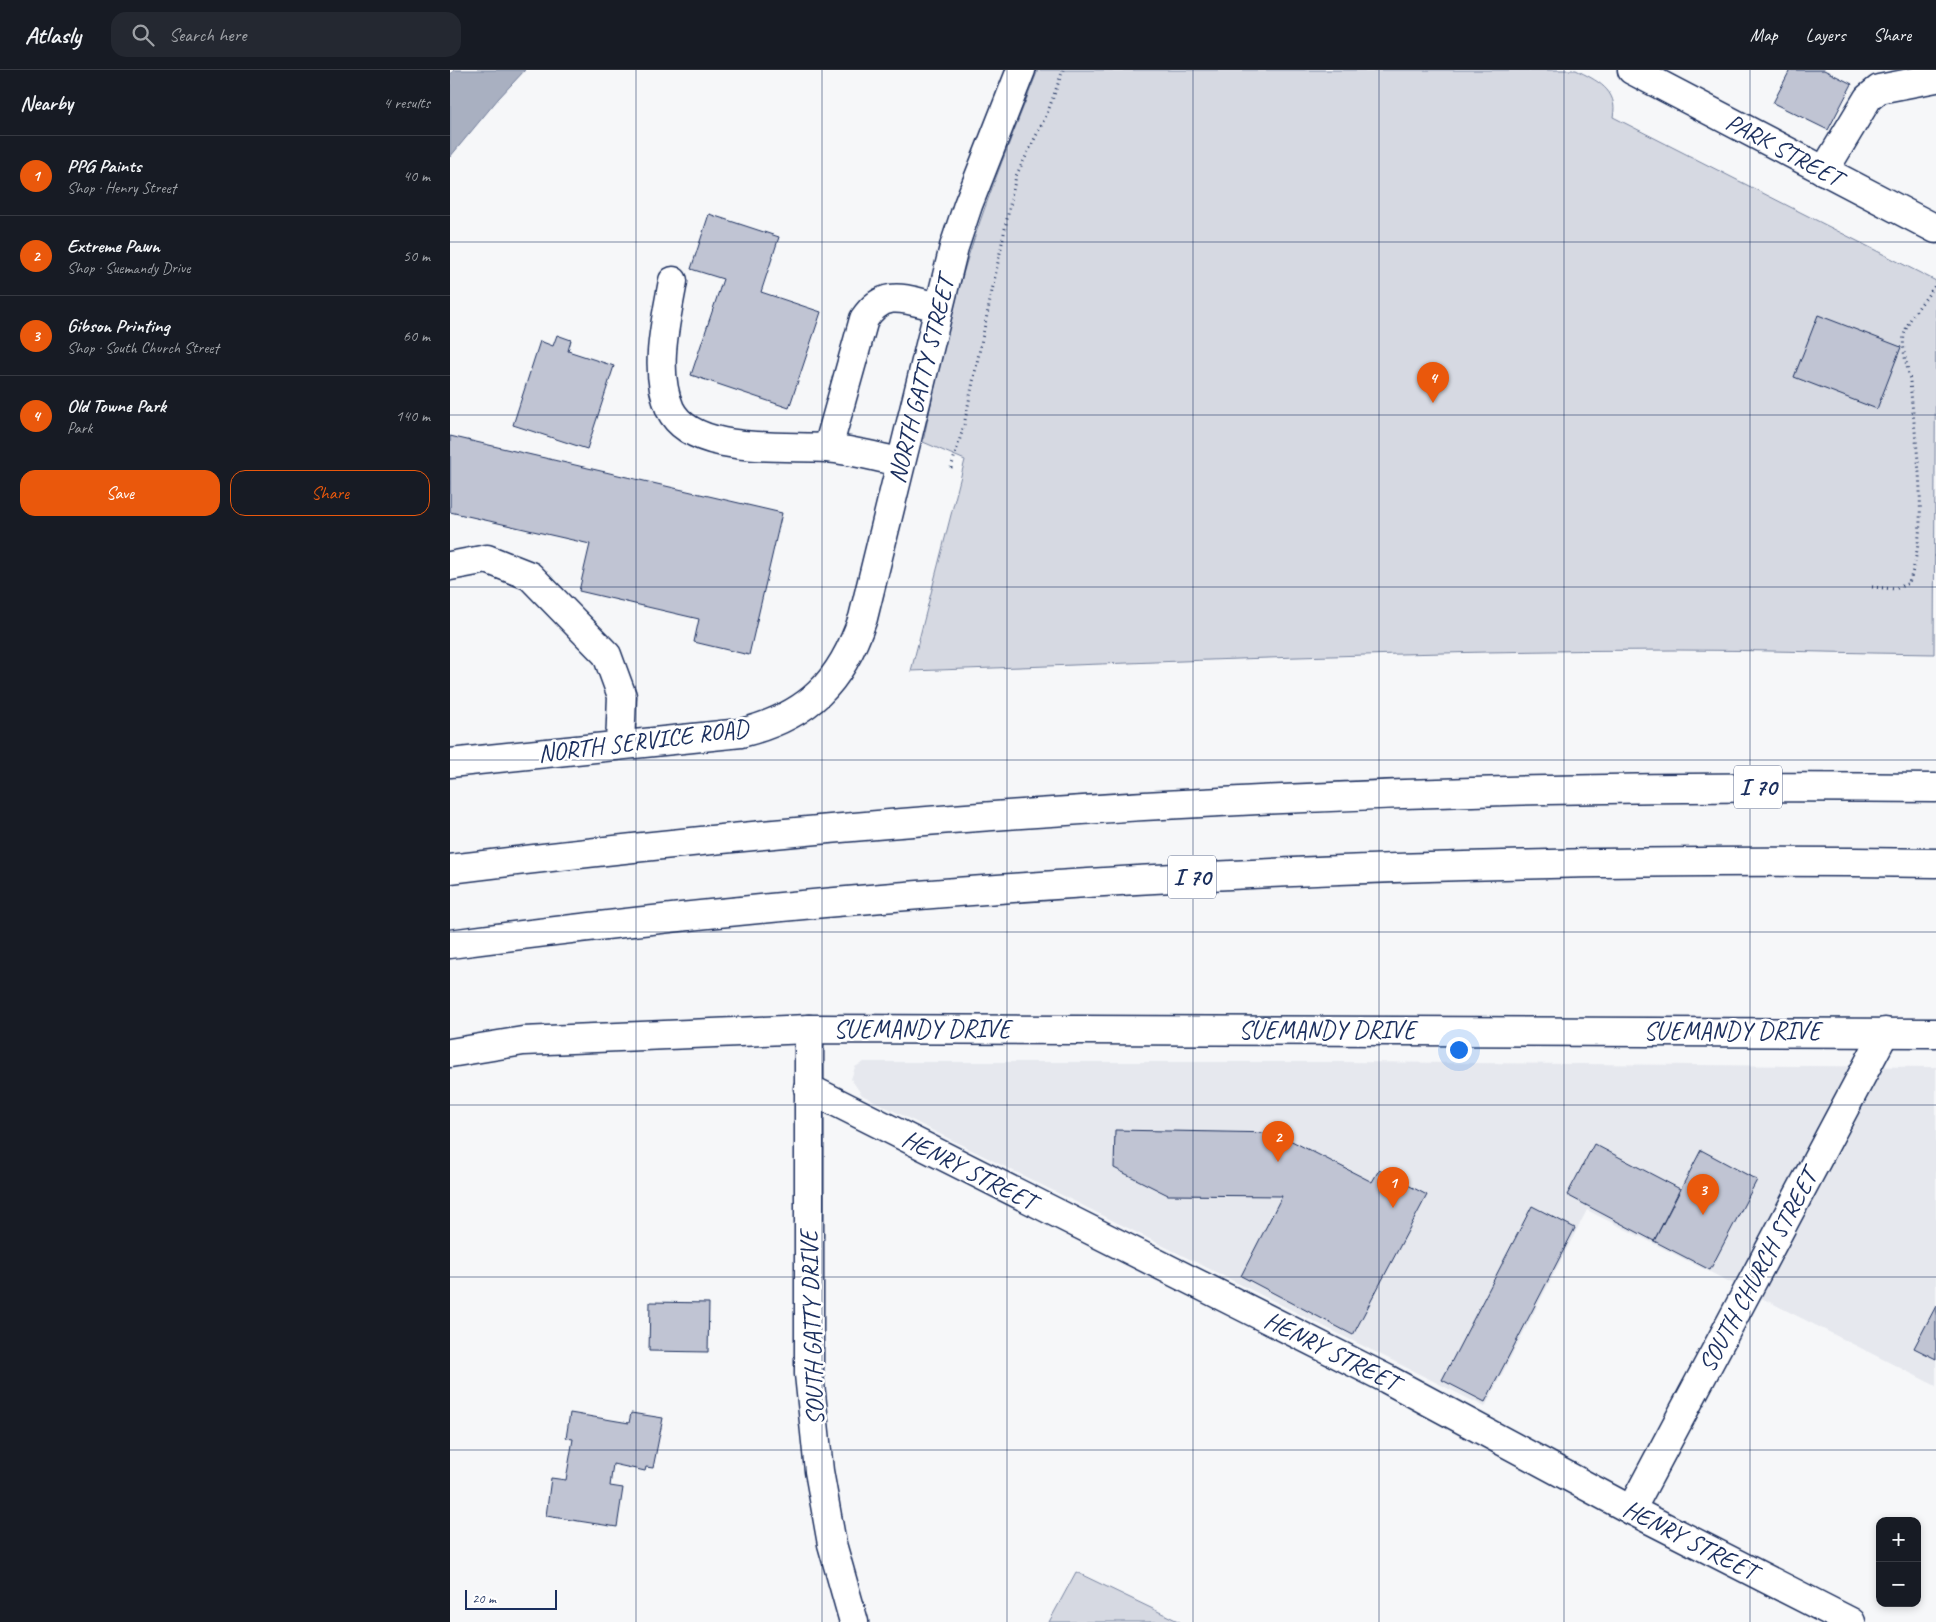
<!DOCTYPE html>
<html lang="en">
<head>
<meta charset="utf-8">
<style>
  body { margin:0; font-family:Caveat,sans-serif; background:#242831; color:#f1f3f6 }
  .controls { position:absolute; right:15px; bottom:15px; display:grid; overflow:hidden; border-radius:10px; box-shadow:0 2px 8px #0003 }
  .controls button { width:45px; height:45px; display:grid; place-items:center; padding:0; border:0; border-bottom:1px solid #363941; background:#171b24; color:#f1f3f6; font:25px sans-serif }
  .scale { position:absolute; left:15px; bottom:12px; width:92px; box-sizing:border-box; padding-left:5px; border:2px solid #1b2f5e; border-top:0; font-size:14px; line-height:18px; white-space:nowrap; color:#1b2f5e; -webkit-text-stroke:4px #fff; paint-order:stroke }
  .you { position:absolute; left:1008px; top:979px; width:18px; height:18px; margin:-12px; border:4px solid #fff; border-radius:50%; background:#1a73e8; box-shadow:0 0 0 8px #1a73e833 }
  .badge { display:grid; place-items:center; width:32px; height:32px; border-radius:50%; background:#ea580c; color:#fff; font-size:16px; font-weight:700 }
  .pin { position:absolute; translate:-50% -41px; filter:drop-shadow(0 1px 2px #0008) }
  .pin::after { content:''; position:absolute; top:26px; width:18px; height:15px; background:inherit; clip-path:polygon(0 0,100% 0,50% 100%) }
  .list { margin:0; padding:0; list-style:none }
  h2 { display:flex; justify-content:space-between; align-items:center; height:65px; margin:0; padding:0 20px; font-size:21px }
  h2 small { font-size:16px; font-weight:400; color:#9ea1a6 }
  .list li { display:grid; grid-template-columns:32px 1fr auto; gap:15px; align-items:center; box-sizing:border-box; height:80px; padding:0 20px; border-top:1px solid #363941 }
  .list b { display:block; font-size:19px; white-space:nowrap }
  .list p { margin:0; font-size:16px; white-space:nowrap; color:#9ea1a6 }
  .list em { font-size:16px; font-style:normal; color:#9ea1a6 }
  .actions { display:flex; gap:10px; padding:15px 20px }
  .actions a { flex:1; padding:11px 0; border:1px solid #ea580c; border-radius:15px; text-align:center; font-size:18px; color:#ea580c }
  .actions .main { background:#ea580c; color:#fff }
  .icon { flex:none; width:28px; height:28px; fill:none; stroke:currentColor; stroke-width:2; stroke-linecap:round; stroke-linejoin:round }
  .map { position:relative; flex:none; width:1486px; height:1552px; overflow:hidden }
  header { display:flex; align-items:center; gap:30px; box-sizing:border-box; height:70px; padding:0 25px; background:#171b24; border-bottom:1px solid #363941 }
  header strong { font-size:24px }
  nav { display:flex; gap:28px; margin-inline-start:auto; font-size:18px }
  .search { width:350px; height:45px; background:#242831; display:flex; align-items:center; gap:12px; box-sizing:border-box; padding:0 18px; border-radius:15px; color:#9ea1a6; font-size:19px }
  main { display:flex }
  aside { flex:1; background:#171b24 }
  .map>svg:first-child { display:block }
  .built { fill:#e6e8ee }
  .green { fill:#d6d9e2; stroke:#7884a0 }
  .water { fill:#a9b0c1; stroke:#707c99 }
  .building { fill:#c0c4d3; stroke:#1b2f5e }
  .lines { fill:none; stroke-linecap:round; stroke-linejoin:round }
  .minor-casing { stroke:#1b2f5e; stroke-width:31 }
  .highway-casing { stroke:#1b2f5e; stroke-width:31 }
  .path { stroke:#1b2f5e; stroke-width:3; stroke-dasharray:1 4; stroke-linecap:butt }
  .minor { stroke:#fff; stroke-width:28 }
  .highway { stroke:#fff; stroke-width:28 }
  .grid { fill:none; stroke:#1b2f5e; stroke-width:1; stroke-opacity:0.55 }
  .labels { text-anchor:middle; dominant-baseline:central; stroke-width:5; stroke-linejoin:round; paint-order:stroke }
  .shield { fill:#fff; stroke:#5f6d8e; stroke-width:1 }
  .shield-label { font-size:24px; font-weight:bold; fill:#1b2f5e }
  .street-label { font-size:25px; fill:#1b2f5e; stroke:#fff }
</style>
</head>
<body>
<header>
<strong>Atlasly</strong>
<div class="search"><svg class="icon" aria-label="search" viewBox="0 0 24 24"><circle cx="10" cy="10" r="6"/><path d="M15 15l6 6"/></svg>Search here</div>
<nav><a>Map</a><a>Layers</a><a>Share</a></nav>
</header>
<main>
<aside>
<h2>Nearby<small>4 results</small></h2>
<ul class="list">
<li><span class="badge">1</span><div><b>PPG Paints</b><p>Shop · Henry Street</p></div><em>40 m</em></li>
<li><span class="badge">2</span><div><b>Extreme Pawn</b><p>Shop · Suemandy Drive</p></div><em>50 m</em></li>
<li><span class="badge">3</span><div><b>Gibson Printing</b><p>Shop · South Church Street</p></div><em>60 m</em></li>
<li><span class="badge">4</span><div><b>Old Towne Park</b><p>Park</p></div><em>140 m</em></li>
</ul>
<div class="actions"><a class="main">Save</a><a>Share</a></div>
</aside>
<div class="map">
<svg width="1486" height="1552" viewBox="0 0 1486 1552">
  <rect width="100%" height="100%" fill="#f6f7f9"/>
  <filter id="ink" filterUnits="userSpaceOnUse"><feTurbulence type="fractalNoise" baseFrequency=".02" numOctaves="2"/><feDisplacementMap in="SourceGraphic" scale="10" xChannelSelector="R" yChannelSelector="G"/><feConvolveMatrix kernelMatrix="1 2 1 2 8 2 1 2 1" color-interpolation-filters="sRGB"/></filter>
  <g filter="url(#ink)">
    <polygon class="built" points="414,992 888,992 1486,997 1486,1316 1137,1140 1035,1337 412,1025 401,1009 405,997"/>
    <g class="green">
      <path d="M 588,0 L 1126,0 C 1146,10 1169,20 1163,47 L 1486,211 L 1484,584 C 1399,583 1313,580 1227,580 C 972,580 716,592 461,601 L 515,390 L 473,372 C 486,309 500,246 519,184 C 539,122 564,61 588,0 Z"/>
      <polygon points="626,1502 730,1552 599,1552"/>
    </g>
    <polygon class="water" points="4,0 75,0 48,29 0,87 0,5"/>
    <g class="building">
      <polygon points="1340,0 1374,0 1402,14 1378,60 1323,33"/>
      <polygon points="259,144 329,167 311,222 371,242 339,338 241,305 273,209 241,199"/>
      <polygon points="1368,245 1451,277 1427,339 1344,307"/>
      <polygon points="107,265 121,270 118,281 164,296 137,379 63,355 90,271 103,276"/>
      <polygon points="0,366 332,443 299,585 244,572 249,549 129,521 140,474 0,442"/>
      <polygon points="665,1060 826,1063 922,1112 929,1100 977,1125 903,1265 791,1206 832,1126 718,1125 664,1098"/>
      <polygon points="1144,1074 1230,1119 1204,1171 1117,1125"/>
      <polygon points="1251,1080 1307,1110 1260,1200 1204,1171"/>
      <polygon points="1082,1136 1125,1158 1035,1332 992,1310"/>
      <polygon points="200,1232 259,1233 258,1282 199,1281"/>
      <polygon points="1486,1236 1486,1289 1464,1278"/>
      <polygon points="120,1343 179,1353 181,1343 213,1348 203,1398 196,1397 195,1401 163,1394 160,1416 173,1418 167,1457 96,1446 101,1408 116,1410 123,1369 116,1368"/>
    </g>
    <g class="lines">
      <defs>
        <g id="minor">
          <polyline points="1182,0 1486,159"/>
          <polyline points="1374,101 1418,28 1429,19 1486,8"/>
          <path d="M 223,211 C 216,251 203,300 220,339 C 242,385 333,375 376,378 C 401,380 426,387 450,392"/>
          <path d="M 378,378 L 414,249 C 435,217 456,230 488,237"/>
          <polyline points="0,496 37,489 80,506 157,585 172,626 170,675"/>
          <path id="s1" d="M 0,693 L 291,663 C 358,646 391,613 413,548 L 504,177 L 518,135 L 571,0"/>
          <polyline points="359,959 359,1304 369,1401 382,1474 404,1552"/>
          <polyline points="0,983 73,971 359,959 1486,963"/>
          <path id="s2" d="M 358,1018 L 937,1309 L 1181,1440 L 1401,1552"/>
          <polyline points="1181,1440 1435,962"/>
        </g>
        <g id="highway">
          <path d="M 0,799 C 493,738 990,712 1486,718"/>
          <path d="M 0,874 C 492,810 990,786 1486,793"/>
        </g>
      </defs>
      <use href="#minor" class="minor-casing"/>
      <use href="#highway" class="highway-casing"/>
      <g class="path">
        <polyline points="501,398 514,355 566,106 597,44 613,0"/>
        <path d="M 1422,517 L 1445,519 L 1459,513 C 1481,449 1465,377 1460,311 C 1458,296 1450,277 1455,262 C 1460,245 1476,229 1486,214"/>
      </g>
      <use href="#minor" class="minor"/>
      <use href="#highway" class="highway"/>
    </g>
  </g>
  <path class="grid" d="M 186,0 L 186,1552M 372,0 L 372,1552M 557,0 L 557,1552M 743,0 L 743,1552M 929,0 L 929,1552M 1114,0 L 1114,1552M 1300,0 L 1300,1552M 0,172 L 1486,172M 0,345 L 1486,345M 0,517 L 1486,517M 0,690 L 1486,690M 0,862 L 1486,862M 0,1035 L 1486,1035M 0,1207 L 1486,1207M 0,1380 L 1486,1380"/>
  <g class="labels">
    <g class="shield">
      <rect x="1284" y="695.5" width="48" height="43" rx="4"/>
      <rect x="718" y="785.5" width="48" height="43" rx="4"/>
    </g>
    <g class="shield-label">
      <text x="1308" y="717">I 70</text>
      <text x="742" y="807">I 70</text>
    </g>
    <g class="street-label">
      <text transform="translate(1334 80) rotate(28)">PARK STREET</text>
      <text stroke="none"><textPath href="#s1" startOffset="714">NORTH GATTY STREET</textPath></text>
      <text transform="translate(193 671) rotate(-7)">NORTH SERVICE ROAD</text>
      <text x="472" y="959">SUEMANDY DRIVE</text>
      <text x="877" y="960">SUEMANDY DRIVE</text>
      <text x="1282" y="961">SUEMANDY DRIVE</text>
      <text transform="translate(519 1100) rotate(27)">HENRY STREET</text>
      <text transform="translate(1308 1201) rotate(-62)">SOUTH CHURCH STREET</text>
      <text transform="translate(362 1258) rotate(-92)">SOUTH GATTY DRIVE</text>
      <text stroke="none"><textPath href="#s2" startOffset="586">HENRY STREET</textPath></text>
      <text transform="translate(1240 1470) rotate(27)">HENRY STREET</text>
    </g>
  </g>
</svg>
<div class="controls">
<button>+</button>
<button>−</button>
</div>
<div class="scale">20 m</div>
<div class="you"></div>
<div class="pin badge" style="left:943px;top:1138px">1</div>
<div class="pin badge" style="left:828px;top:1092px">2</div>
<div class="pin badge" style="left:1253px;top:1145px">3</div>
<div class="pin badge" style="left:983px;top:333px">4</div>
</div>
</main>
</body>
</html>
